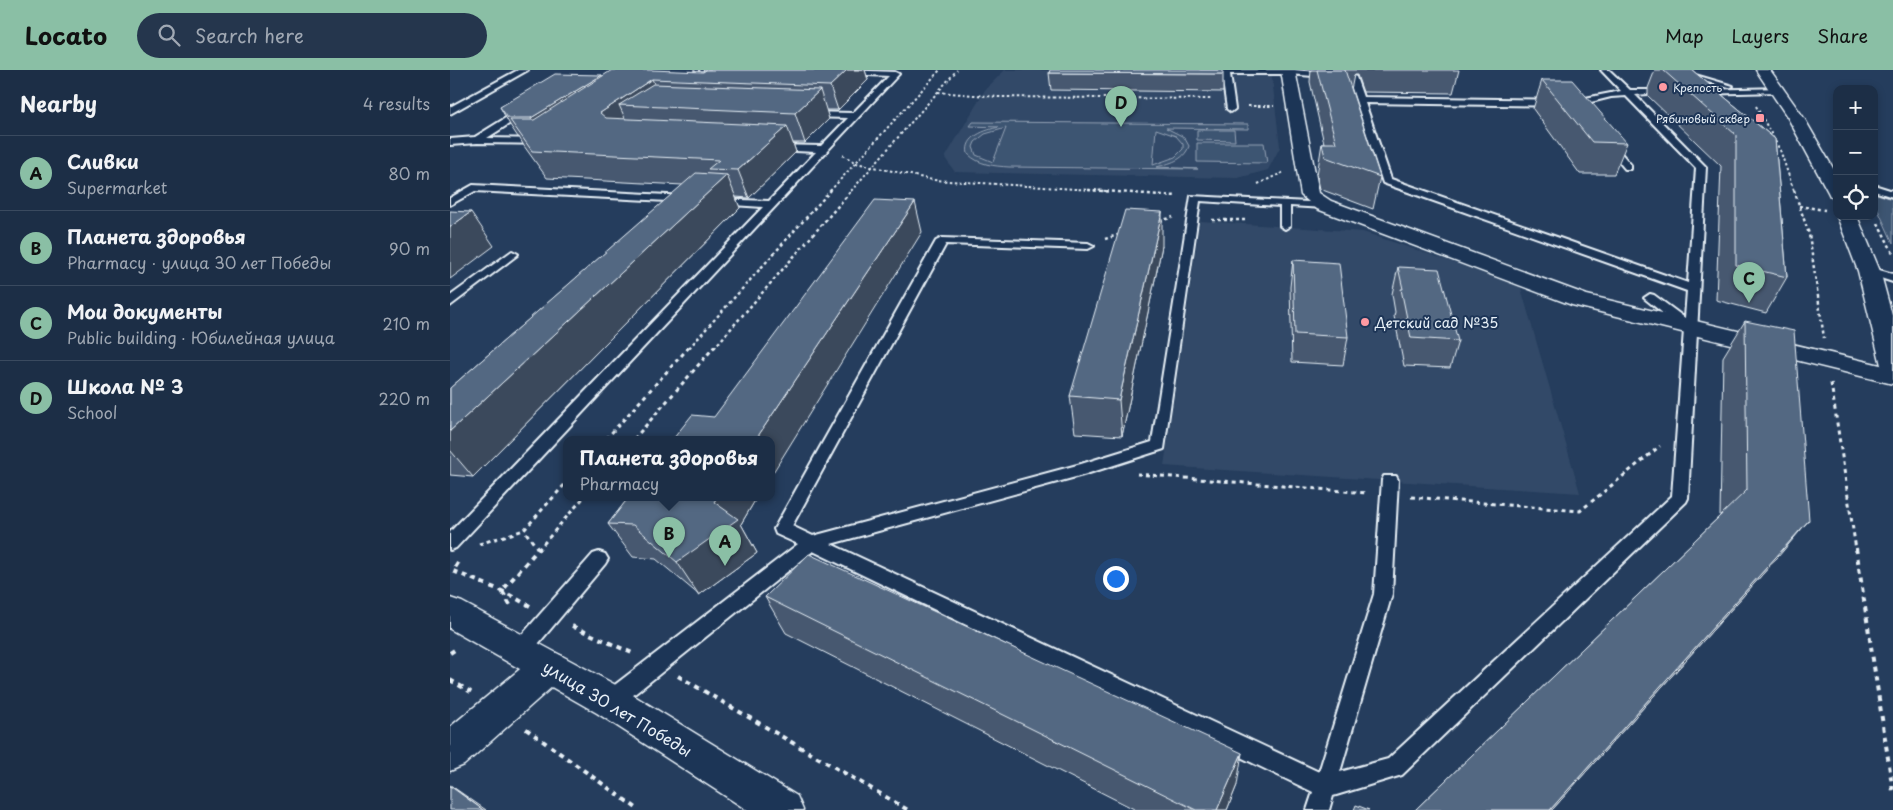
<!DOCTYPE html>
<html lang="en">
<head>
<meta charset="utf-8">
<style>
  body { margin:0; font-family:"Playpen Sans",sans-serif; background:#25364d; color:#f1f3f6 }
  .controls { position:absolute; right:15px; top:15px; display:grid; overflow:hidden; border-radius:10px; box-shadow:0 2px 8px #0003 }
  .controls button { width:45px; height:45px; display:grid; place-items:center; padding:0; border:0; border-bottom:1px solid #3a4a5f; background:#1c2e46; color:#f1f3f6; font:25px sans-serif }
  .you { position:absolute; left:665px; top:508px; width:18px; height:18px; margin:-12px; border:4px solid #fff; border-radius:50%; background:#1a73e8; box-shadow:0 0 0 8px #1a73e833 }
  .badge { display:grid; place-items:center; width:32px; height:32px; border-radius:50%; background:#8abfa5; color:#111; font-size:16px; font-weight:700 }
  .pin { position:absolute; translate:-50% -41px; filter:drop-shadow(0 1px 2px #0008) }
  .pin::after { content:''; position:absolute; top:26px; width:18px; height:15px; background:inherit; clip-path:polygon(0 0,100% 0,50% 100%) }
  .popup { position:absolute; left:113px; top:366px; width:212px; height:65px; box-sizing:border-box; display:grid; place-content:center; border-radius:10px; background:#1c2e46; filter:drop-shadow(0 1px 4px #0005); font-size:16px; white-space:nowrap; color:#a0a8b3 }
  .popup b { font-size:19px; color:#f1f3f6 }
  .popup::after { content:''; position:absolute; left:50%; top:100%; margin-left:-10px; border:10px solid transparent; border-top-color:#1c2e46 }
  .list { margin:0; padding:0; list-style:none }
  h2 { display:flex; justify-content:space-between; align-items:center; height:65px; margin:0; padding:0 20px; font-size:21px }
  h2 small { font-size:16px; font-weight:400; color:#a0a8b3 }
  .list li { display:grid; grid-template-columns:32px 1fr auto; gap:15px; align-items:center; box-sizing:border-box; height:75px; padding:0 20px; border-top:1px solid #3a4a5f }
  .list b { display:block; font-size:19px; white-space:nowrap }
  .list p { margin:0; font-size:16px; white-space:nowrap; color:#a0a8b3 }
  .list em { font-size:16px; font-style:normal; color:#a0a8b3 }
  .icon { flex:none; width:28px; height:28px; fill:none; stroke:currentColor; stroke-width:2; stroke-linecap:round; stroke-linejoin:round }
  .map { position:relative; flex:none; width:1443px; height:740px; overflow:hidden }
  header { display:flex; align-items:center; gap:30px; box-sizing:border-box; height:70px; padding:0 25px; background:#8abfa5; color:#111 }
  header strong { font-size:24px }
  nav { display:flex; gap:28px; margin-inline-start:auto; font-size:18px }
  .search { width:350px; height:45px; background:#25364d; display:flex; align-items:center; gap:12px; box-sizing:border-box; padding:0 18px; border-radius:28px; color:#a0a8b3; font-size:19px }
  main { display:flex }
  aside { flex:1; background:#1c2e46 }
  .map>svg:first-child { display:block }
  .built { fill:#334a68 }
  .green { fill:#3e5472; stroke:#93a2b5; fill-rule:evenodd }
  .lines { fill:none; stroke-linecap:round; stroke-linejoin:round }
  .service-casing { stroke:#e8f1f8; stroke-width:4 }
  .minor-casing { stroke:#e8f1f8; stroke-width:3 }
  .secondary-casing { stroke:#e8f1f8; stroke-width:3 }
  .primary-casing { stroke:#e8f1f8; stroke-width:3 }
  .path-far3 { stroke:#e8f1f8; stroke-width:2; stroke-dasharray:2.5 2.5; stroke-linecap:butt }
  .path-far2 { stroke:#e8f1f8; stroke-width:2.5; stroke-dasharray:3 3; stroke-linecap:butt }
  .path-far1 { stroke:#e8f1f8; stroke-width:3; stroke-dasharray:4 4; stroke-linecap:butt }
  .path { stroke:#e8f1f8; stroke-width:4; stroke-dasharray:5 5; stroke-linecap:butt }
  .service { fill:#1d3557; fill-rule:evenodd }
  .minor { fill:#1d3557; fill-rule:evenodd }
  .secondary { fill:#1d3557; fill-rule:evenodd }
  .primary { fill:#1d3557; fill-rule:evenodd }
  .wall { fill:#475970; stroke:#e8f1f8 }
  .shaded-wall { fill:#3a485b; stroke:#e8f1f8 }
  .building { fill:#536782; stroke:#e8f1f8 }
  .poi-dot { fill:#ff9aa2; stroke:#1d3557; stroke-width:2 }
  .labels { text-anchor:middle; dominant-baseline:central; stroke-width:4; stroke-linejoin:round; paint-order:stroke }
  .far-poi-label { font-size:11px; fill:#e8f1f8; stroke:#1d3557; text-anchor:start }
  .poi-label { font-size:14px; fill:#e8f1f8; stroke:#1d3557; text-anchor:start }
  .near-street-label { font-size:16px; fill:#e8f1f8; stroke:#1d3557 }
</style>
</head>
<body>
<header>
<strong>Locato</strong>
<div class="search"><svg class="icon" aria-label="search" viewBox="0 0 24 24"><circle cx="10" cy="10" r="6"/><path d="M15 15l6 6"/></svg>Search here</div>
<nav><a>Map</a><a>Layers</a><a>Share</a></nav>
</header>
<main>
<aside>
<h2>Nearby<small>4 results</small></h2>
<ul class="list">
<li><span class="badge">A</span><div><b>Сливки</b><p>Supermarket</p></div><em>80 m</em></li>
<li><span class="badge">B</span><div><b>Планета здоровья</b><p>Pharmacy · улица 30 лет Победы</p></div><em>90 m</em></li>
<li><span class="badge">C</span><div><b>Мои документы</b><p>Public building · Юбилейная улица</p></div><em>210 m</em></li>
<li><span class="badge">D</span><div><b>Школа № 3</b><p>School</p></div><em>220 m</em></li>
</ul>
</aside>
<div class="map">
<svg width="1443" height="740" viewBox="0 0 1443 740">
  <rect width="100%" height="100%" fill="#253d5d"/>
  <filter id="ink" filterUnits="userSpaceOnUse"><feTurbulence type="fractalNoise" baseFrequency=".02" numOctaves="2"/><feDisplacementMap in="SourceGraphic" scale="10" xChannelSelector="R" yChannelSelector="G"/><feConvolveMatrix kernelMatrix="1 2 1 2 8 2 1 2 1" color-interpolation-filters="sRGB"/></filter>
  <g filter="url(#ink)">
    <g class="built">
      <polygon points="555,0 821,0 830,77 818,100 788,108 505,102 495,88 535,20"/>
      <polygon points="750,151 913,162 1070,215 1130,423 714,396"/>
    </g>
    <g class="green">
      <path d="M 523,52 L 798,54 L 798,59 L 716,58 L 734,67 L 739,76 C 734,91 719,93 707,97 L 748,99 L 559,97 C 544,96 529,95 518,84 C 514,66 536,60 549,57 L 520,56 ZM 556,58 L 543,92 L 526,85 L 523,77 L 525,72 L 535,64 ZM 706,59 L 726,66 L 733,74 L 733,79 L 725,87 L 703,95 Z"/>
      <polygon points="747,60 784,60 785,71 747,70"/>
      <polygon points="747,73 814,73 817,93 747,92"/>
      <polygon points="1424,123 1443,129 1443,173 1424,131"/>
    </g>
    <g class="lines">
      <defs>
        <g id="service">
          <polygon points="68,0 78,0 0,44 0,37"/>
          <polygon points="394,0 445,2 449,4 6,478 0,480 0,462 313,137 267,134 263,133 263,129 319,131 366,82 325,80 320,77 322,75 371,76 398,48 359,47 356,46 356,42 403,43 439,6 397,4 393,2"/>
          <path d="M 752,0 L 844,0 L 902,5 L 906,7 L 913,27 L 1125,30 L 1171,21 L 1151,0 L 1159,0 L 1180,20 L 1198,20 L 1198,24 L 1185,25 L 1256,97 L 1238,428 L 1236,432 L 952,705 L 883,726 L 879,740 L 857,740 L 863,722 L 363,481 L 167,638 L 160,640 L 153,638 L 150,631 L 153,624 L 348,474 L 326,464 L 324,459 L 486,171 L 492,168 L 638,173 L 644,176 L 638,179 L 496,174 L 342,456 L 363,466 L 631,394 L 702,372 L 741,126 L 878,133 L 878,137 L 874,138 L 840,136 L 840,156 L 835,159 L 830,156 L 830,136 L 750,131 L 714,379 L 633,405 L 381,474 L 869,702 L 924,524 L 932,410 L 934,406 L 946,406 L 948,410 L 942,524 L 890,702 L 938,689 L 1222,426 L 1234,260 L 1194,228 L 1200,224 L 1204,225 L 1235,248 L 1237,221 L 933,113 L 899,9 L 839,4 L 780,4 L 785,39 L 781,42 L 777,39 L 772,4 L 754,4 L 750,2 ZM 1176,26 L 1246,98 L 1238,213 L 941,109 L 915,33 L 1125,36 L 1161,27 Z"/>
          <polygon points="1215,0 1228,0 1283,16 1279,18"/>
          <path d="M 126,14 L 166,15 L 175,21 L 97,74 L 27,73 L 0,75 L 0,69 L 25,67 L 107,16 ZM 126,18 L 166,21 L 92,69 L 37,68 L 112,20 Z"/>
          <polygon points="1332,18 1333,20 1329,22 1248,24 1244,22 1248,20"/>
          <polygon points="1155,71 1161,71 1181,95 1181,99 1175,99 1155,75"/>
          <polygon points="23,115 237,126 242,129 237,132 25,121 0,135 0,128"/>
          <polygon points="1424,115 1443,121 1443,127 1424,121"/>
          <polygon points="62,181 68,184 66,186 0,236 0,226"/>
          <polygon points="1419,197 1443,204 1443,212 1415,203 1415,199"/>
          <polygon points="149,482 155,484 158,489 155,494 78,586 71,588 64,586 61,580 64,574 143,484"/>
        </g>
        <g id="minor">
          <polygon points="831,0 845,0 869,123 881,131 1137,225 1443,298 1443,314 1122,235 867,139 851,125"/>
          <polygon points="99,581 112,586 117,597 112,608 14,695 0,701 0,657 86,586"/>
        </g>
        <polygon id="secondary" points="0,528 12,532 173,619 347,726 353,740 297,740 147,643 0,559"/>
        <g id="primary">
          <polygon points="1306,0 1320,0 1354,48 1387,105 1387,128 1380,126 1378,122 1338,48"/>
          <polygon points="1387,146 1407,146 1430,201 1443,249 1443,303 1434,301 1431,295 1408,201"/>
        </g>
      </defs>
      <use href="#service" class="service-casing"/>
      <use href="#minor" class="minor-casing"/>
      <use href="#secondary" class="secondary-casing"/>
      <use href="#primary" class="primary-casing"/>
      <g class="path-far3">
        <polyline points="238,2 254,0"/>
        <polyline points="488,22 548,27 762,29"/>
        <polyline points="798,36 824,36"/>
        <polyline points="1306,36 1330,80 1344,121"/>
        <polyline points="393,85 406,93 483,110 657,121"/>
        <polyline points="808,114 834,102"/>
        <polyline points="380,121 490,0"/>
        <polyline points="401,121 507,0"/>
      </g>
      <g class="path-far2">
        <polyline points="638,120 727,126"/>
        <polyline points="1344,120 1359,164 1374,268"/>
        <polyline points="1349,136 1375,140"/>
        <polyline points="762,150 798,150"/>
        <polyline points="710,151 723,147"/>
        <polyline points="1428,153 1443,183"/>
        <polyline points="655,169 671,164"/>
        <polyline points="239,278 381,120"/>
        <polyline points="264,278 402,120"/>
      </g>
      <g class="path-far1">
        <polyline points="1381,313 1406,480"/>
        <polyline points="156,369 240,276"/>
        <polyline points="184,369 265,276"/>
        <polyline points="687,404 917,423"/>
        <polyline points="961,427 1130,441 1210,376"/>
        <polyline points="29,474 74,460"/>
        <polyline points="88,479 74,460 116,413"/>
        <polyline points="88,480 134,427"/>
      </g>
      <g class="path">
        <polyline points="1406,478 1443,721"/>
        <polyline points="8,493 3,501 52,521 80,536"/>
        <polyline points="60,535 52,521 89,478"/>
        <polyline points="122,556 182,583"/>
        <polyline points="0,583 6,579"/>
        <polyline points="228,606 458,740"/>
        <polyline points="0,610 21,622"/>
        <polyline points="76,659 189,740"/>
      </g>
      <use href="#service" class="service"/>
      <use href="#minor" class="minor"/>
      <use href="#secondary" class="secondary"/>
      <use href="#primary" class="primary"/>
    </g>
    <g class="wall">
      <polygon points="256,0 415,0 418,10 388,40 376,40 379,49 355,73 343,73 346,82 299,128 286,127 290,138 23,407 0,405 0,318 233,115 97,108 74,76 69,67 68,67 60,55 50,37 153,6 253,2"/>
      <polygon points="861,0 1009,0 1003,23 913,22 907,5 904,5 901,20 930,107 923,139 870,119 867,105 872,73 874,73 860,12"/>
      <polygon points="1205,0 1242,0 1325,69 1337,207 1316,243 1266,230 1271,96 1198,26 1198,18"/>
      <polygon points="599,3 773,4 773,22 601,20"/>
      <polygon points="1092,10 1177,73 1164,104 1130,104 1083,39"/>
      <polygon points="712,176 672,366 625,363 620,326"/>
      <polygon points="843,190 898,267 893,295 842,292 840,217"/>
      <polygon points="948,197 1008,271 1000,298 954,296 944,246 945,242 942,224"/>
      <polygon points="1295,251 1328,487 1102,740 965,740 1270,446 1273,287"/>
      <polygon points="179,427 307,427 291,454 307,483 249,525 206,489 183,487 158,454"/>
      <polygon points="315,527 787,715 777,740 686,740 336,563"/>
    </g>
    <g class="shaded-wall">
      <polygon points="397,0 415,0 418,10 388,40 380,16"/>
      <polygon points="152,5 160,22 91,67 81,48"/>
      <polygon points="202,9 213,33 169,35 179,57 162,68 150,43"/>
      <polygon points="370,20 379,49 355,73 345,43"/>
      <polygon points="337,56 346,82 299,128 288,100"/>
      <polygon points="277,105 290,138 23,407 0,380 0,361"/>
      <polygon points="465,132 472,162 322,404 322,369 306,369"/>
      <polygon points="21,142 44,176 0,209 0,157"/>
      <polygon points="712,142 712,176 672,366 669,330"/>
      <polygon points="267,427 307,427 291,454 307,483 249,525 227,492"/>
      <polygon points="1359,450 1328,487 1102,740 1100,740"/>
      <polygon points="792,683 787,715 777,740 767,740"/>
      <polygon points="0,715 36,740 33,740"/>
    </g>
    <g class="building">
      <polygon points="162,0 201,0 253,2 256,0 397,0 380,16 202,9 150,43 156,48 337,56 288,100 258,99 269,90 82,81 60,50 84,50"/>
      <polygon points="600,0 773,0 773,4 599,3"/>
      <polygon points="867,0 895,0 930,107 875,87 872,73 886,73"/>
      <polygon points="1213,0 1242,0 1325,69 1337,207 1286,195 1286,65"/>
      <polygon points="105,4 152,5 81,48 58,48 50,37"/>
      <polygon points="1092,10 1122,10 1177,73 1142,72"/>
      <polygon points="203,14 370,20 345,43 169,35"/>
      <polygon points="246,103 277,105 0,361 0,318"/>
      <polygon points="425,130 465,132 306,369 223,369 242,345 264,347"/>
      <polygon points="675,140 712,142 669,330 620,326"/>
      <polygon points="0,141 21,142 0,157"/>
      <polygon points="843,190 889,193 898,267 845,264"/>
      <polygon points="948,197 989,199 1008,271 961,268 951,219 953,219"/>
      <polygon points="1295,251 1344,261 1359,450 1100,740 965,740 1297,420"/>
      <polygon points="179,427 267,427 264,432 288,449 227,492 183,455 158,454"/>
      <polygon points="359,484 792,683 767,740 746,740 315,527"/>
      <polygon points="0,716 33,740 0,740"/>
      <polygon points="906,735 919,740 904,740"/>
    </g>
  </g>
  <g class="poi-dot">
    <circle cx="1213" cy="17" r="5"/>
    <rect x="1305" y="43" width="10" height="10" rx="2.5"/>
    <circle cx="915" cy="252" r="5"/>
  </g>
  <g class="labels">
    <g class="far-poi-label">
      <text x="1223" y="17">Крепость</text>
      <text x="1300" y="48" text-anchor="end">Рябиновый сквер</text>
    </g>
    <g class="poi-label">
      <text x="925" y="252">Детский сад №35</text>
    </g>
    <g class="near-street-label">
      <text transform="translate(168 638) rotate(31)">улица 30 лет Победы</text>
    </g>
  </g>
</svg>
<div class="controls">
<button>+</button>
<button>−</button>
<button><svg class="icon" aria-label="locate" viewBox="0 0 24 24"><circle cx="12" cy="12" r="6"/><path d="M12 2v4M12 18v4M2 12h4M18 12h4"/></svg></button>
</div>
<div class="you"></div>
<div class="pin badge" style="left:275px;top:496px">A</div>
<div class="pin badge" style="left:219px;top:488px">B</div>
<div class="popup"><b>Планета здоровья</b>Pharmacy</div>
<div class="pin badge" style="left:1299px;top:233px">C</div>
<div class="pin badge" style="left:671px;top:57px">D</div>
</div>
</main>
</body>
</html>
